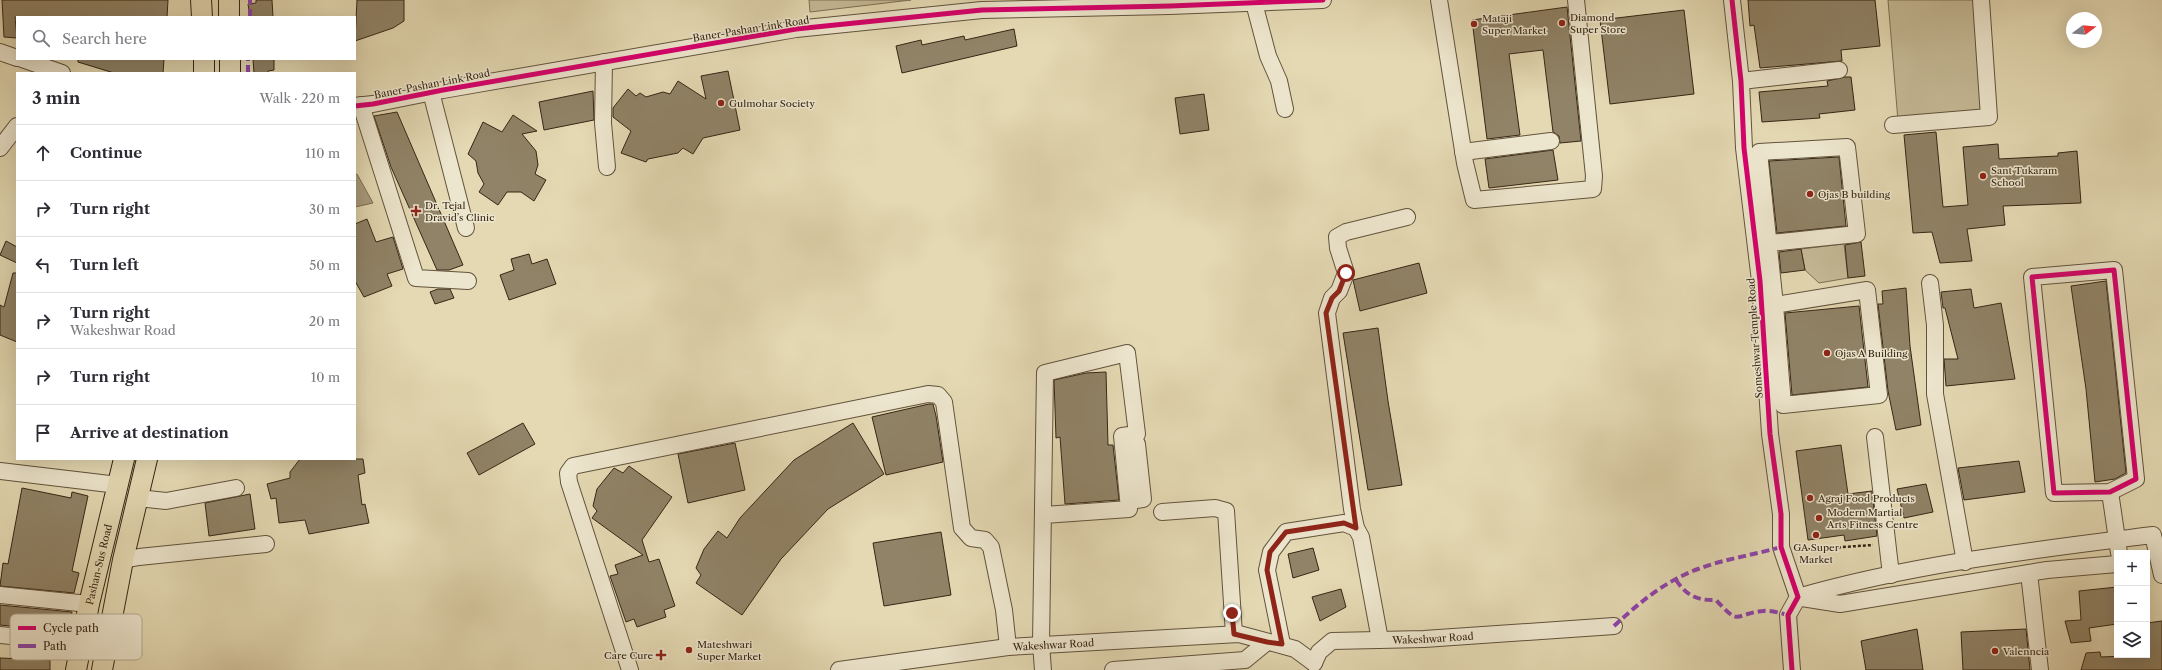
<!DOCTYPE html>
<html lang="en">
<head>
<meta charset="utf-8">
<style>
  body { margin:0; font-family:"Libre Caslon Text",serif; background:#f2f2f3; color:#2b2b33 }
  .controls { position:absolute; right:12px; bottom:12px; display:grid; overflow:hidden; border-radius:0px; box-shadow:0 4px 16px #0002 }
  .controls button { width:36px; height:36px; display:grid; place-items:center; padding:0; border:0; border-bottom:1px solid #e1e1e2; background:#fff; color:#2b2b33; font:20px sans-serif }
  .compass { position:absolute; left:2066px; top:12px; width:36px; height:36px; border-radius:50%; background:#fff; box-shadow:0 4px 16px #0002; rotate:74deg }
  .stop { position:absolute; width:12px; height:12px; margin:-9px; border:3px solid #8f2418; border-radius:50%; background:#fff }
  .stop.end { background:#8f2418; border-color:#fff; box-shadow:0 1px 4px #0008 }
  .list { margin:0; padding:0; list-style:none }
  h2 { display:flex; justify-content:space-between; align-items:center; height:52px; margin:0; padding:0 16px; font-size:17px }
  h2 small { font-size:13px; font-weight:400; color:#7c7c81 }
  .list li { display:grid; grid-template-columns:26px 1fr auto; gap:12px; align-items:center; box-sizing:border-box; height:56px; padding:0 16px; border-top:1px solid #e1e1e2 }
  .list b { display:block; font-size:15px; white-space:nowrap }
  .list p { margin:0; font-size:13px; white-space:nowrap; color:#7c7c81 }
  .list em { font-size:13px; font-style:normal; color:#7c7c81 }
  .icon { flex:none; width:22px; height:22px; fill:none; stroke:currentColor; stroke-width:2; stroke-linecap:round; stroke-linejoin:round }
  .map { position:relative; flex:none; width:2162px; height:670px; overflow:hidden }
  .search { position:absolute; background:#fff; box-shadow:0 4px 16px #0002; left:16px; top:16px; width:340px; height:44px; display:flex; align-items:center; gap:10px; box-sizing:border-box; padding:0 14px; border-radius:0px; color:#7c7c81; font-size:15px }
  .panel { position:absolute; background:#fff; box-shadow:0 4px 16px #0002; left:16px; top:72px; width:340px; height:388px; border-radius:0px }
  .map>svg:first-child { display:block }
  .green { fill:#c6bb98; stroke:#7e7056 }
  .water { fill:#a99c7d; stroke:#7b6d53 }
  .building { fill:#908367; stroke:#362615 }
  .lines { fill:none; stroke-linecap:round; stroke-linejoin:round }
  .minor-casing { stroke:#62533c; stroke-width:18 }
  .major-casing { stroke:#362615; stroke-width:22 }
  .path { stroke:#362615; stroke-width:2.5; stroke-dasharray:3 2; stroke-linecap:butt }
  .minor { stroke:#ede6ce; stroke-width:16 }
  .major { stroke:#e4d9b3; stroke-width:20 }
  .quiet { stroke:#8e44ad; stroke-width:4; stroke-dasharray:8 4; stroke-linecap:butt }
  .cycleway-casing { stroke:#ede6ce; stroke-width:8 }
  .cycleway { stroke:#d6006c; stroke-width:5 }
  .route { stroke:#8f2418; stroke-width:5 }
  .poi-dot { fill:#8f2418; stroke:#ede6ce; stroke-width:1.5 }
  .labels { text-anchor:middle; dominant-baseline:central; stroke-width:3; stroke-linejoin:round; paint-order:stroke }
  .poi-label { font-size:10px; fill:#362615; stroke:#ede6ce; text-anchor:start }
  .street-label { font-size:10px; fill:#362615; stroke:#ede6ce }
  .key { fill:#ede6ce; stroke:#b6ac96; stroke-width:1 }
  .key-label { font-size:11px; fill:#362615 }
</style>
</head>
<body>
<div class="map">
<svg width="2162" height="670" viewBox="0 0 2162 670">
  <rect width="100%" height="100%" fill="#e4d9b3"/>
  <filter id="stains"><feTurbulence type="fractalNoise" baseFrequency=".005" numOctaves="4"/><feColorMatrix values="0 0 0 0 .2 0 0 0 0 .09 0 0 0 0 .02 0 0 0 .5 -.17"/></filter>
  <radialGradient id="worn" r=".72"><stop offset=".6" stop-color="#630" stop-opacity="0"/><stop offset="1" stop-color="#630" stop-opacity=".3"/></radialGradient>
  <g class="green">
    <polygon points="809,0 911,0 810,12"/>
    <polygon points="1888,0 1981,0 1991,109 1898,121"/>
    <polygon points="1844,244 1848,278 1819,283 1805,270 1801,249"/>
  </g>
  <polygon class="water" points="357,174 373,203 355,207 355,175"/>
  <g class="building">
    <polygon points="2,0 168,0 167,17 15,17 17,38 4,37"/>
    <polygon points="256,0 272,0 273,17 250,17 248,4 256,3"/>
    <polygon points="357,0 404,0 404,21 393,28 355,41"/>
    <polygon points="1748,0 1875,0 1880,46 1841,50 1842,61 1760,68 1754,25 1750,26"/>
    <polygon points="1567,7 1581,141 1560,143 1559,136 1553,132 1543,50 1509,54 1520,135 1487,139 1472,20"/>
    <polygon points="1684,10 1694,94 1610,104 1600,20"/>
    <polygon points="1014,29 1017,46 902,73 896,46 921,40 922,45 964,36 965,40"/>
    <polygon points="78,59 164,59 163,73 114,73 78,62"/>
    <polygon points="253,59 274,59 274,70 268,71 268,73 254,73"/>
    <polygon points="728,71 740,130 703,138 693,154 683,148 678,153 648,159 646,162 621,153 631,131 613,117 613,108 628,89 636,96 640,93 646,97 663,92 670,94 678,81 706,99 701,76"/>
    <polygon points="1845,77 1851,77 1855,110 1819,114 1820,118 1762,122 1759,92 1828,86 1827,81"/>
    <polygon points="593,91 594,120 544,130 539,102"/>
    <polygon points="1204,94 1209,130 1180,134 1175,98"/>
    <polygon points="397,112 463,265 449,270 437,270 391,167 374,116"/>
    <polygon points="513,115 537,131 522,134 536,151 538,165 535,174 546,180 534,201 521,192 507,192 498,205 479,192 484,184 478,173 476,161 468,154 483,122 502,132"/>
    <polygon points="1936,132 1943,207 1968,205 1963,147 1998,144 1999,159 2058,156 2058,153 2077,151 2081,203 2003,206 2005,225 1967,229 1972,261 1940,263 1932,232 1913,233 1904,135"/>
    <polygon points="1553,150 1558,180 1489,188 1485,159"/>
    <polygon points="1839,157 1846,226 1777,233 1769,161"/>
    <polygon points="367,219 376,242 393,237 403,269 387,274 392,286 364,297 355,281 355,224"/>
    <polygon points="6,241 17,247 17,263 0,255"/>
    <polygon points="1861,242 1865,276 1848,278 1845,245"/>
    <polygon points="1801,249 1805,270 1781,273 1779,252"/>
    <polygon points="529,254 532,264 547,259 556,284 509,300 500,275 514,270 511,259"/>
    <polygon points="1419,263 1427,293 1360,311 1353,280"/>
    <polygon points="13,273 17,273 17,342 0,335 0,305 4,307"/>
    <polygon points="2106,281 2126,473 2115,479 2095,482 2086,389 2071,286"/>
    <polygon points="1906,288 1910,346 1921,425 1896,430 1888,391 1878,304 1883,304 1882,291"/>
    <polygon points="438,289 450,289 454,298 435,304 430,292"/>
    <polygon points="1971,289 1974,308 2001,303 2015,379 1946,386 1944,359 1958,359 1945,308 1943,308 1941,292"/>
    <polygon points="1859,306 1868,387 1792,395 1785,313"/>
    <polygon points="1378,328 1388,401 1402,485 1368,490 1343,333"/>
    <polygon points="1106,372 1108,445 1113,445 1119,500 1065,504 1060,437 1056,438 1054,380 1086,373"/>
    <polygon points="929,404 933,404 936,416 943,462 886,475 872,417"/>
    <polygon points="523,423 535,444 479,475 467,453"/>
    <polygon points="853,423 884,474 828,509 781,559 742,615 696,583 701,575 696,568 704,549 718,531 727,538 740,518 794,460"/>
    <polygon points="735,443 745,490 688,503 678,454"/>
    <polygon points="1841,445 1848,494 1872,491 1877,536 1845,541 1844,535 1808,540 1796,451"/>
    <polygon points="300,459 363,459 365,473 358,475 362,505 365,504 369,523 309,534 305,520 279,523 276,498 271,499 267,484 290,478 290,472"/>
    <polygon points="2019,461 2025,492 1964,500 1958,468"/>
    <polygon points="629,466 672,497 642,540 649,562 659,559 675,606 664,610 666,617 637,627 634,619 626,622 610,576 618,574 615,565 643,555 592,518 597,511 593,506 597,489 614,468 623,473"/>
    <polygon points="1926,484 1933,512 1904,518 1897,489"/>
    <polygon points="22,488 71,498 72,492 88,496 72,571 79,573 74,593 0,586 3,563 8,564"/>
    <polygon points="250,494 255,529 209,536 205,503"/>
    <polygon points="941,532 951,595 884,606 873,543"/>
    <polygon points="1313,548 1319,570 1293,578 1288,554"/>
    <polygon points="2117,587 2117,624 2089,628 2091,641 2071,643 2065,621 2081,620 2079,591"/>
    <polygon points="1341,589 1346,607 1320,621 1312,597"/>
    <polygon points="0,605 72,612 69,632 0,625"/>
    <polygon points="2162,621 2162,670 2081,670 2086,653 2100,652 2101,657 2147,655 2147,623"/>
    <polygon points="1917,629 1923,670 1866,670 1861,641"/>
    <polygon points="2026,629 2030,670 1963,670 1961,632"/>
    <polygon points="0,658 50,660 50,670 0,670"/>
  </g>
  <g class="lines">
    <defs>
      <g id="minor">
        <polyline points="1439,0 1465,163 1474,200 1593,189 1594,176 1576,0"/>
        <polyline points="1732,0 1741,81 1744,148 1760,281 1770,434 1781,514 1781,547 1798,597 1788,615 1792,670"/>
        <polyline points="1254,3 1268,56 1279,81 1285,109"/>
        <polyline points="0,52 17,58"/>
        <polyline points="22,59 62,73"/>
        <polyline points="604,62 603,123 607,167"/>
        <polyline points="1741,81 1839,70"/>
        <polyline points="431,92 466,228"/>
        <polyline points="361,105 416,278 468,281"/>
        <polyline points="355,106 373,104 443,90 796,29 982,10 1170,6 1323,0"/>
        <polyline points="1893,125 1989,117 1981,0"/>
        <polyline points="0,148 17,126"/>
        <polyline points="1463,152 1551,141"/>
        <polyline points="1756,245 1770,243 1857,234 1847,147 1759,152 1775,305 1762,308"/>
        <polygon points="2114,270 2136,479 2110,492 2054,493 2032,277"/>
        <polyline points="1930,283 1935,325 1935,394 1965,562"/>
        <polygon points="1867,290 1879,395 1783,405 1775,305"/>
        <polyline points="1875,437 1891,575"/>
        <polyline points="0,471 118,485"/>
        <polyline points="2110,492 2119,553"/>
        <polyline points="138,498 166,501 236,488"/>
        <polyline points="1129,501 1143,499 1137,444"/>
        <polyline points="1162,512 1215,508 1226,511 1234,634"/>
        <polyline points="123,560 139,557 266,544"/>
        <polyline points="2029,573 2040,670"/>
        <polyline points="0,595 89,604"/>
        <path d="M 1798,597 C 1913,564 2034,550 2153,535 L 2162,575"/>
        <polyline points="1802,598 1840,604 2047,570 2117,564"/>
        <polyline points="0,635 82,643"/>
        <polyline points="1380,640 1361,537 1356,528 1352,509 1327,313 1332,298 1339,291 1346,273 1338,248 1337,237 1346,232 1407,217"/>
        <polyline points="1282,644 1267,570 1271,552 1286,532 1344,523 1356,528"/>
        <path id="s1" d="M 1314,663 L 1319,652 L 1332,641 L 1424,639 L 1614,626"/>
        <polyline points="630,670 569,482 568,473 573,466 928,394 938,395 944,402 962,528 971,538 985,540 991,547 1004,610 1008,647"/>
        <path id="s2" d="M 839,670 L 1008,647 L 1239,634 L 1295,649 L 1314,663"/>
        <polyline points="1043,670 1041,644 1045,373 1127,353 1137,434 1122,436 1129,509 1044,515"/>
        <polyline points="1113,670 1245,660 1267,642"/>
      </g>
      <g id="major">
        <polyline points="201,0 202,17"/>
        <polyline points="229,0 229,17"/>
        <polyline points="204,59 204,73"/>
        <polyline points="230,73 230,59"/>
        <path id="s3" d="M 76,670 L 89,604 L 124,459"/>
        <polyline points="102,670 123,560 147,459"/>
      </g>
    </defs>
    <use href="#minor" class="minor-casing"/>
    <use href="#major" class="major-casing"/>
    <polyline class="path" points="1798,550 1873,545"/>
    <use href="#minor" class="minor"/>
    <use href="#major" class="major"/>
    <g class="quiet">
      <polyline points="250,17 250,0"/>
      <polyline points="248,73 248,59"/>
      <path d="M 1676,580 C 1686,595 1697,601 1716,600 C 1741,627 1733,614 1763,611 C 1770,610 1780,613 1788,615"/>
      <path d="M 1614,626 C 1639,603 1665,581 1698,569 C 1724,559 1754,555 1781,547"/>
    </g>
    <defs>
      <g id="cycleway">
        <polyline points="1732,0 1741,81 1744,148 1760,281 1770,434 1781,514 1781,547 1798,597 1788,615 1792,670"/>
        <polyline points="355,106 373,104 443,90 796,29 982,10 1170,6 1323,0"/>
        <polygon points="2114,270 2136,479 2110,492 2054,493 2032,277"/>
      </g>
    </defs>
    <use href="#cycleway" class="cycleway-casing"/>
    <use href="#cycleway" class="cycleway"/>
  </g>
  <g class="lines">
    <polyline class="route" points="1232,613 1234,634 1267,642 1282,644 1267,570 1270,552 1286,532 1344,523 1356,528 1326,313 1332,298 1339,291 1346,273"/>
  </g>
  <g class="poi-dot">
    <circle cx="1562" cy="23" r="4"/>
    <circle cx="1474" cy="24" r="4"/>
    <circle cx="721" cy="103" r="4"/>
    <circle cx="1983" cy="176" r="4"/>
    <circle cx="1810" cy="194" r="4"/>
    <path d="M414 205h4v4h4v4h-4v4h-4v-4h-4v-4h4z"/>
    <circle cx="1827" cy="353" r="4"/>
    <circle cx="1810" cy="498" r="4"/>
    <circle cx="1819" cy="518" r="4"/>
    <circle cx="1816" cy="535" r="4"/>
    <circle cx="689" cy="650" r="4"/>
    <circle cx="1995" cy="651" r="4"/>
    <path d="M659 649h4v4h4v4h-4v4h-4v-4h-4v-4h4z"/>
  </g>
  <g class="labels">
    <g class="poi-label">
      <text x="1570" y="17">Diamond<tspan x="1570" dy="12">Super Store</tspan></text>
      <text x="1482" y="18">Mataji<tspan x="1482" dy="12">Super Market</tspan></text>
      <text x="729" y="103">Gulmohar Society</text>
      <text x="1991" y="170">Sant Tukaram<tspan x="1991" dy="12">School</tspan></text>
      <text x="1818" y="194">Ojas B building</text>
      <text x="425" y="205">Dr. Tejal<tspan x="425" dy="12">Dravid’s Clinic</tspan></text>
      <text x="1835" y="353">Ojas A Building</text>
      <text x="1818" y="498">Agraj Food Products</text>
      <text x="1827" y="512">Modern Martial<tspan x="1827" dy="12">Arts Fitness Centre</tspan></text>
      <text x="1816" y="547" text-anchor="middle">GA Super<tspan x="1816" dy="12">Market</tspan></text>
      <text x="697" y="644">Mateshwari<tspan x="697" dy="12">Super Market</tspan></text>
      <text x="2003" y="651">Valenncia</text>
      <text x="653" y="655" text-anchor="end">Care Cure</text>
    </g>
    <g class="street-label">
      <text transform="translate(751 29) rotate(-9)">Baner-Pashan Link Road</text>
      <text transform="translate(432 84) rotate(-11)">Baner-Pashan Link Road</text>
      <text transform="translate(1755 338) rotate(-94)">Someshwar Temple Road</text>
      <text stroke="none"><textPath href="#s3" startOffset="108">Pashan-Sus Road</textPath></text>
      <text stroke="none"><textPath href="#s1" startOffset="130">Wakeshwar Road</textPath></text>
      <text stroke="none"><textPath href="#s2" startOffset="216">Wakeshwar Road</textPath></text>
    </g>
  </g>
  <rect x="10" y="614" width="132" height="46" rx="6" class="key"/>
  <rect x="18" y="626" width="18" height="4" fill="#d6006c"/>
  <rect x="18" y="644" width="18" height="4" fill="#8e44ad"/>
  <g class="key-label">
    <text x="43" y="632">Cycle path</text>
    <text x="43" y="650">Path</text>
  </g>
  <rect width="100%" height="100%" filter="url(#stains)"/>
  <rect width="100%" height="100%" fill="url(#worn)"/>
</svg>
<div class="controls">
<button>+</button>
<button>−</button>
<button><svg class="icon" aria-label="layers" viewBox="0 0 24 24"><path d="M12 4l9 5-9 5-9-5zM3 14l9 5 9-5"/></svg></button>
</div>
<svg class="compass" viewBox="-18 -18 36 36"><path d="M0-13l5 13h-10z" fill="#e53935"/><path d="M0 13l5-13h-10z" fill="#7c7c81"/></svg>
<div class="stop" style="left:1346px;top:273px"></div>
<div class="stop end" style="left:1232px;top:613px"></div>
<div class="search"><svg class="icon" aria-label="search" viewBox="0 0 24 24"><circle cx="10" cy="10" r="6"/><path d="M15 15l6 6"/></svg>Search here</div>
<section class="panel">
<h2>3 min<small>Walk · 220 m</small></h2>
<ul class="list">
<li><svg class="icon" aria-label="ahead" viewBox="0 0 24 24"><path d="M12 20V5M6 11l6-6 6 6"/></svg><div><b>Continue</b></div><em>110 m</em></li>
<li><svg class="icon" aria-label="right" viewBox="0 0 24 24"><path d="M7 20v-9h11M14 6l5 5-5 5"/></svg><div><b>Turn right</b></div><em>30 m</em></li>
<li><svg class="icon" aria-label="left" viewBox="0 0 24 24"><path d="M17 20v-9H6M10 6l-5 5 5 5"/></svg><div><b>Turn left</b></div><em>50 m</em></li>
<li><svg class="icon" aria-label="right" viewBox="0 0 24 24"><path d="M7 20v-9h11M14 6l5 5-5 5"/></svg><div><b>Turn right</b><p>Wakeshwar Road</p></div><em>20 m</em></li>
<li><svg class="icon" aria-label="right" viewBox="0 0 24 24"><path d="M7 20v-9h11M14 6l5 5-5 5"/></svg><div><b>Turn right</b></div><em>10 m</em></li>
<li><svg class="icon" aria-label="arrive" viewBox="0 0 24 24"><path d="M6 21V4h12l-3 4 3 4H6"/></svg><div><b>Arrive at destination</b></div></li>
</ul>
</section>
</div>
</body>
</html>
